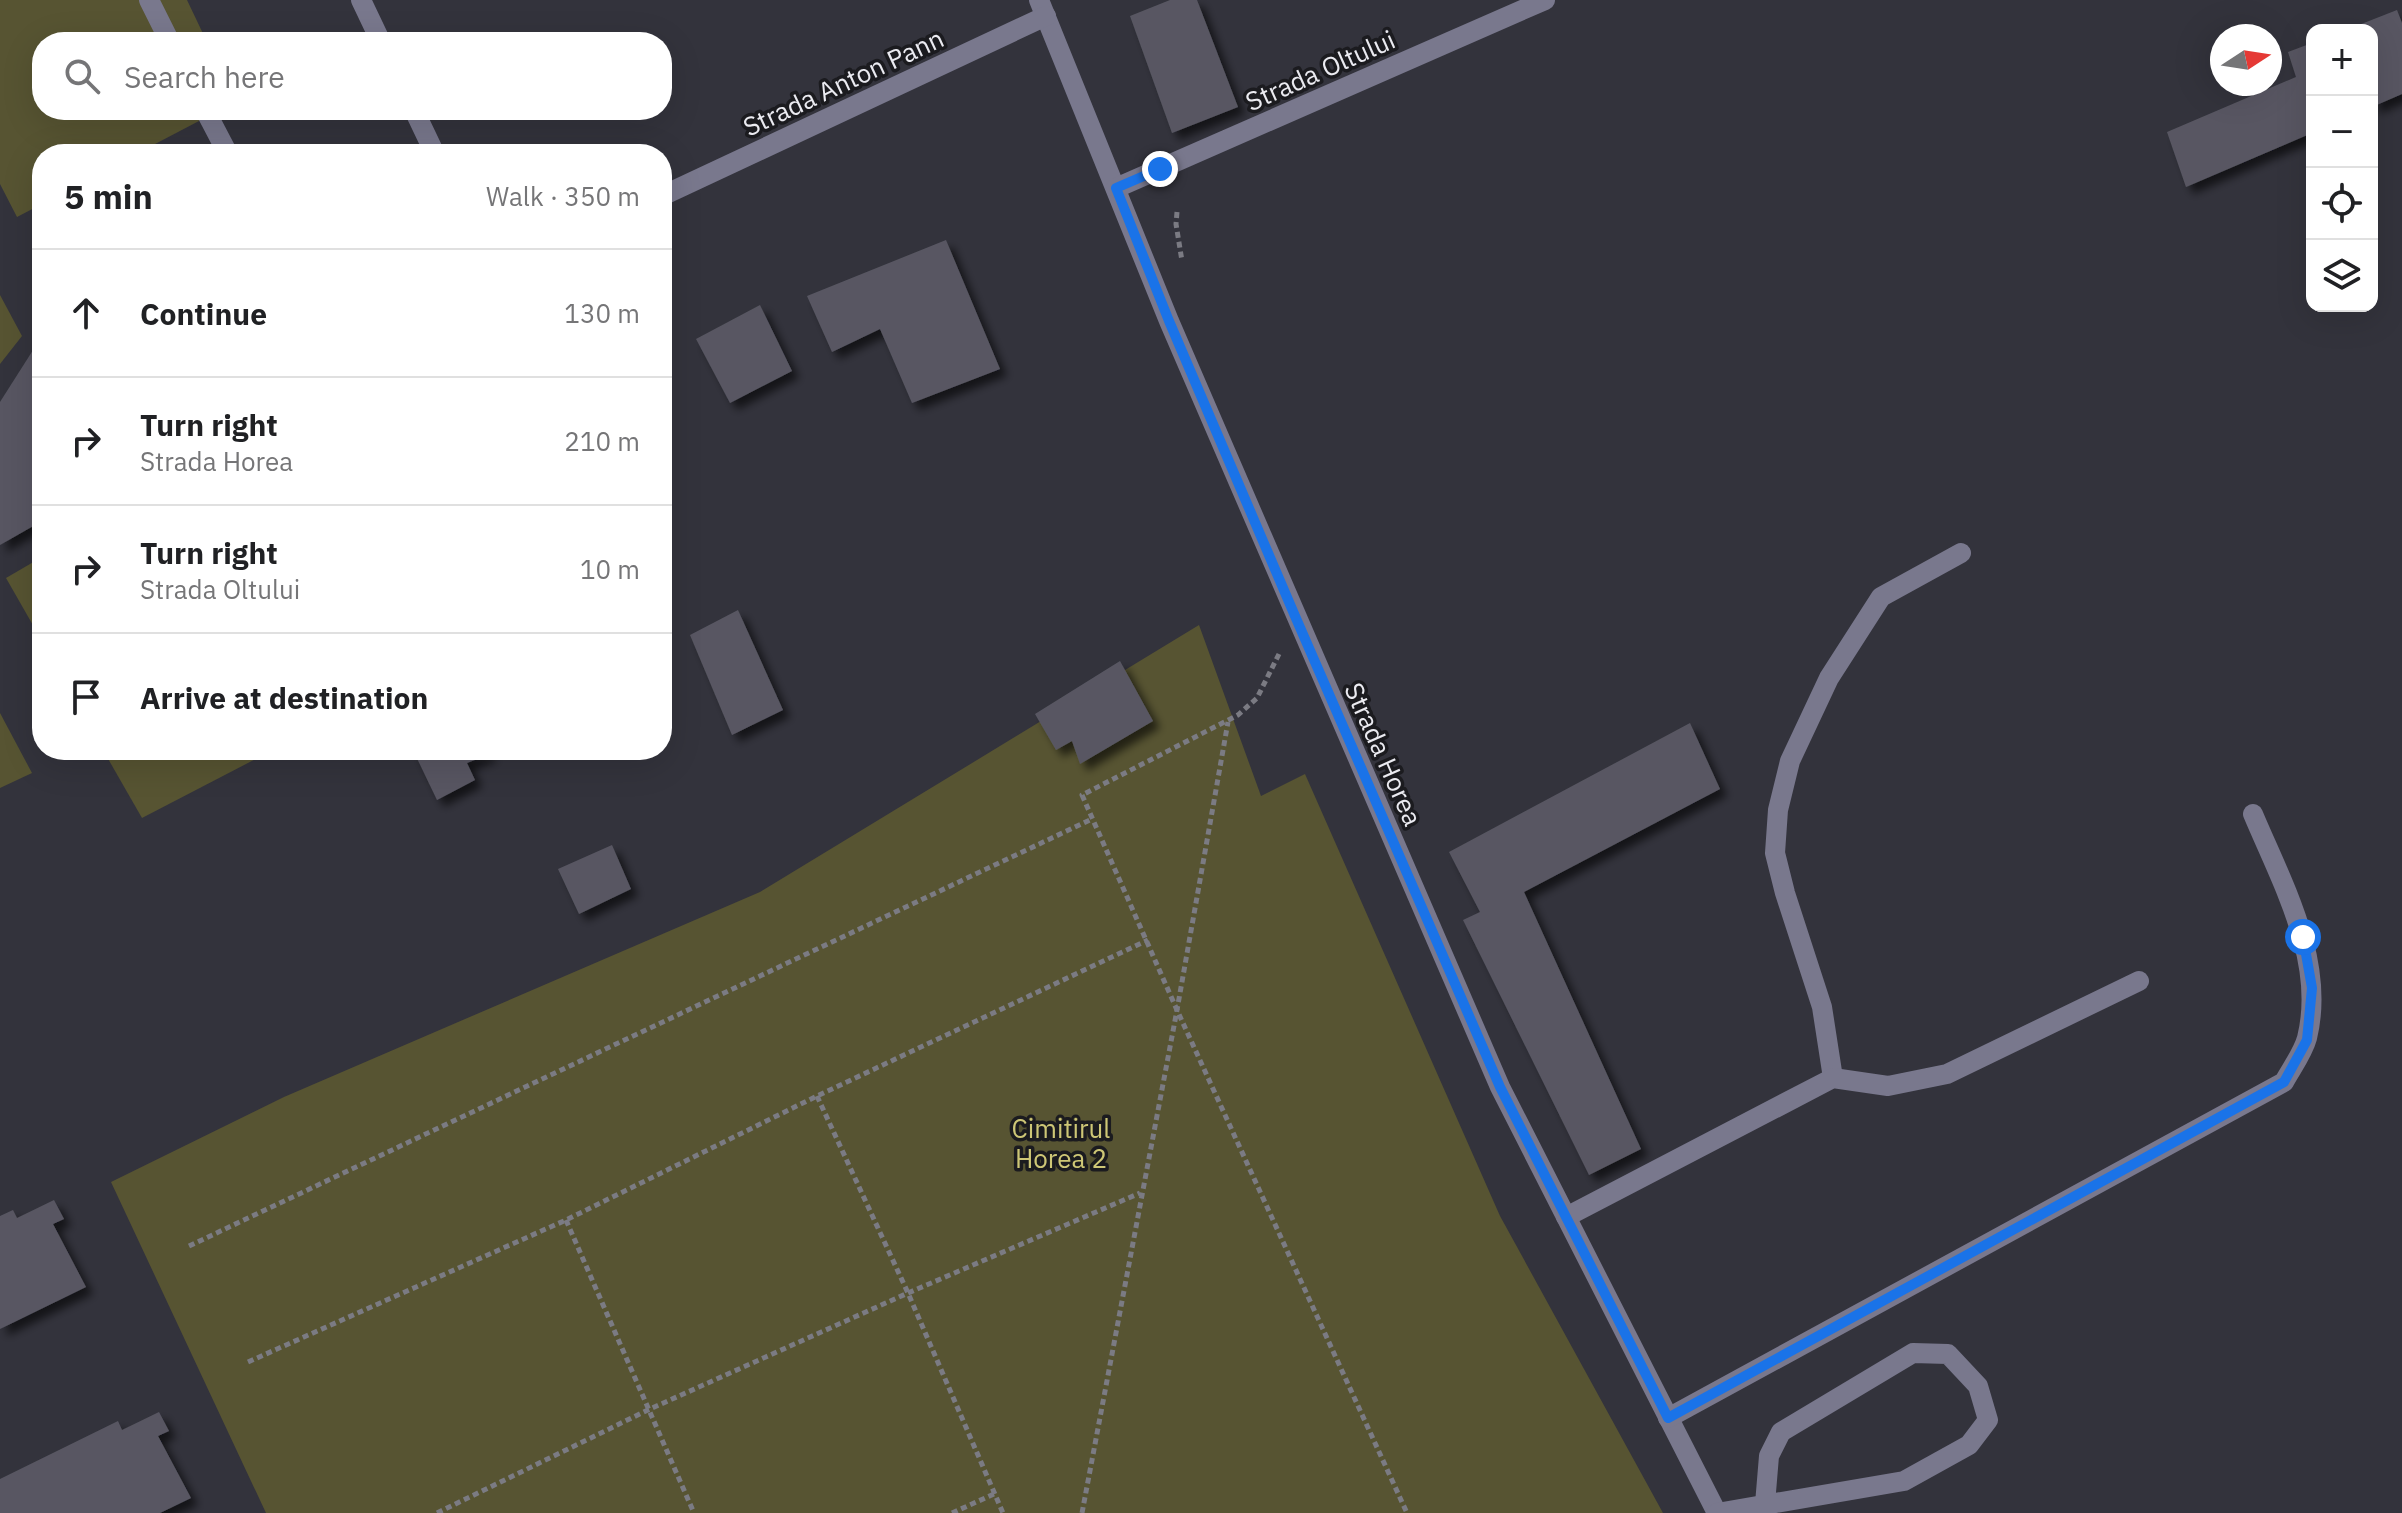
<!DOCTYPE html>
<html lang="en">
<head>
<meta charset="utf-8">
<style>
  body { margin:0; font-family:"IBM Plex Sans",sans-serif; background:#f2f2f2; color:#202124 }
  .controls { position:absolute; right:24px; top:24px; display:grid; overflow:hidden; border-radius:16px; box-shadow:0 8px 32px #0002 }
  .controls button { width:72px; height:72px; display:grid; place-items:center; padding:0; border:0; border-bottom:2px solid #e0e0e0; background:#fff; color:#202124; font:40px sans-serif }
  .compass { position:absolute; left:2210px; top:24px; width:72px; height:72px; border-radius:50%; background:#fff; box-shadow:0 8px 32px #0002; rotate:78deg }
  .stop { position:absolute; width:24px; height:24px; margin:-18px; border:6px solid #1a73e8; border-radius:50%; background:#fff }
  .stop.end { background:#1a73e8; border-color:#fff; box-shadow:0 2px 8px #0008 }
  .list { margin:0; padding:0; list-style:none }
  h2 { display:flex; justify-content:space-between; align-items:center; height:104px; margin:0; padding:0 32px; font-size:34px }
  h2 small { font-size:26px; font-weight:400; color:#757577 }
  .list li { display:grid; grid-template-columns:52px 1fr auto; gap:24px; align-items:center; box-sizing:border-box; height:128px; padding:0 32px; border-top:2px solid #e0e0e0 }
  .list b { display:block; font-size:30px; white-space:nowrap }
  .list p { margin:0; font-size:26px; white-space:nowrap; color:#757577 }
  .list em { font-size:26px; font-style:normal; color:#757577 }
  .icon { flex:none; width:44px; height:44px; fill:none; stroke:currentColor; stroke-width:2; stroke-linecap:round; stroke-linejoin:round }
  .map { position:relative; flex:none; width:2402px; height:1513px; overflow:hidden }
  .search { position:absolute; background:#fff; box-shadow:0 8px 32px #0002; left:32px; top:32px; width:640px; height:88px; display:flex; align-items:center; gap:20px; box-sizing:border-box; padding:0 28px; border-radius:32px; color:#757577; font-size:30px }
  .panel { position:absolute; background:#fff; box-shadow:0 8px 32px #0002; left:32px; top:144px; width:640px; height:616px; border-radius:32px }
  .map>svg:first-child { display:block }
  .green { fill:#575432 }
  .building { fill:#585762; filter:url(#shadow) }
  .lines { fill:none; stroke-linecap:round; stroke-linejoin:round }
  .path { stroke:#7b7b83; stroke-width:5; stroke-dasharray:6 4; stroke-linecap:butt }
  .minor { stroke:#79788d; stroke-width:20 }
  .route { stroke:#1a73e8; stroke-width:10 }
  .labels { text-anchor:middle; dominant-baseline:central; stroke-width:7; stroke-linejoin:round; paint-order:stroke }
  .street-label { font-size:26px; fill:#ebebf1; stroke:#1b1b1f }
  .park-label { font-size:26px; fill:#cec776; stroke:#1b1b1f }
</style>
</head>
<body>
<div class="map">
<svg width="2402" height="1513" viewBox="0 0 2402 1513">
  <defs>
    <filter id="shadow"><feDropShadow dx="7" dy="7" stdDeviation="4" flood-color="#0009"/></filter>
  </defs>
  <rect width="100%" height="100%" fill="#33333c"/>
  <g class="green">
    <polygon points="0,0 187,0 207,42 42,42 42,110 220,110 136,154 42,154 42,204 17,217 0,184"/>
    <polygon points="0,295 22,336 0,364"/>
    <polygon points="42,557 42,641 6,578"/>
    <polygon points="1199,625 1261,796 1305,774 1500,1216 1663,1513 266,1513 111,1182 284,1097 760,892"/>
    <polygon points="0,713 32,773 0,788"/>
    <polygon points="103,750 273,750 142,818"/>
  </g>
  <g class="building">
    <polygon points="1170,0 1197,0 1238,107 1172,133 1130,16"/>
    <polygon points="2397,10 2402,23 2402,94 2372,107 2372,30 2346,30"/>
    <polygon points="2312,43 2312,133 2186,187 2167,132 2296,77 2288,52"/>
    <polygon points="946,240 1000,369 912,403 880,329 832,352 807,296"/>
    <polygon points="760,305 792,371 730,403 696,339"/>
    <polygon points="42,336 42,521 0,545 0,402"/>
    <polygon points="738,610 783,710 732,735 690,635"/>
    <polygon points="1120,661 1153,721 1080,764 1072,741 1056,750 1035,714"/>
    <polygon points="1690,723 1720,789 1524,892 1641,1149 1589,1175 1463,920 1480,912 1449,852"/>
    <polygon points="413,750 488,750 490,754 467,763 475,780 437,800"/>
    <polygon points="612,845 631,889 579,914 558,869"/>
    <polygon points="54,1200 64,1219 53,1224 86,1287 0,1329 0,1216 13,1210 17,1218"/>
    <polygon points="159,1412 169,1431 158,1436 191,1498 160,1513 0,1513 0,1479 118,1421 122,1430"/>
  </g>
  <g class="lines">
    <g class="path">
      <polyline points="1177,212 1176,224 1182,261"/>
      <polyline points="1279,654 1257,698 1238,715 1082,795 1177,1010 1407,1513"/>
      <polyline points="817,1096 908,1293 1003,1513"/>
      <polyline points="566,1220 694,1513"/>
      <polyline points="189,1246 1092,819"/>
      <polyline points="248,1362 566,1220 817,1096 1148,940"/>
      <polyline points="437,1513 650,1409 908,1293 1140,1193"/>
      <polyline points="952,1513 994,1494"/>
      <polyline points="1082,1513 1177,1010 1228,722"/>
    </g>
    <g class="minor">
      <polyline points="149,0 170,42"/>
      <polyline points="361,0 381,42"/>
      <polyline points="1039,0 1169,321 1500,1087 1717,1513"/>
      <polyline points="205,110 228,154"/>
      <polyline points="414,110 435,154"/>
      <polyline points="1116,188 1545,0"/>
      <polyline points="662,196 1046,16"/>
      <polyline points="1833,1078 1822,1007 1785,893 1775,853 1778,810 1790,761 1829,678 1881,597 1961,553"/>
      <polyline points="1566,1217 1833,1078 1888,1086 1947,1074 2139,981"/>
      <path d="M 1668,1418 L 2284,1082 C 2291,1069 2303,1053 2307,1038 C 2326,961 2282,883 2253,814"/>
      <polyline points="1717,1513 1904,1481 1969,1445 1988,1420 1978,1386 1948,1354 1913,1353 1781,1432 1769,1456 1765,1504"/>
    </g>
  </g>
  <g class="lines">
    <polyline class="route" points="1160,169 1116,188 1169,321 1295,616 1500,1087 1668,1418 2284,1082 2307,1040 2312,988 2303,937"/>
  </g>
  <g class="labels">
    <g class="street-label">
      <text transform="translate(1320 70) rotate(-24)">Strada Oltului</text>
      <text transform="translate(843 82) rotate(-25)">Strada Anton Pann</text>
      <text transform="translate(1384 754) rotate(66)">Strada Horea</text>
    </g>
    <g class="park-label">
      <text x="1061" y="1128">Cimitirul<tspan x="1061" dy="30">Horea 2</tspan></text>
    </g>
  </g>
</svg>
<div class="controls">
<button>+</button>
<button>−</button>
<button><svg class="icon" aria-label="locate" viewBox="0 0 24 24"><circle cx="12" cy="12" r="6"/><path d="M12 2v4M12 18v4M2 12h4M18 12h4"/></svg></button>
<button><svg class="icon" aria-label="layers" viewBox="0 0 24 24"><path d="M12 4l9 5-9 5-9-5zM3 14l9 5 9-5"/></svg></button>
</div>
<svg class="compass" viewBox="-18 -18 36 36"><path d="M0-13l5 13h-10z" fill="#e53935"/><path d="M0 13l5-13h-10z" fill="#757577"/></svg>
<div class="stop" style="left:2303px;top:937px"></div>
<div class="stop end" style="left:1160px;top:169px"></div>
<div class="search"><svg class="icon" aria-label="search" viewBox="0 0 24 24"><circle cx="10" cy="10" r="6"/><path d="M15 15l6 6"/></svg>Search here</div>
<section class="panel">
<h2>5 min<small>Walk · 350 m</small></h2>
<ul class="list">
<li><svg class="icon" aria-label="ahead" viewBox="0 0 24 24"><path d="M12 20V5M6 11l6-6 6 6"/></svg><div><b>Continue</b></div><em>130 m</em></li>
<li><svg class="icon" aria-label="right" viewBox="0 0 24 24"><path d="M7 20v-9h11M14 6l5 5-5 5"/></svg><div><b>Turn right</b><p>Strada Horea</p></div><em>210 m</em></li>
<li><svg class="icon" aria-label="right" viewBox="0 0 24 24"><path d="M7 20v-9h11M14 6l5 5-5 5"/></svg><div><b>Turn right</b><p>Strada Oltului</p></div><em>10 m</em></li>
<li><svg class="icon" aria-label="arrive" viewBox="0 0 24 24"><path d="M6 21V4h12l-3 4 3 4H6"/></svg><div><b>Arrive at destination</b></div></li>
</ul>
</section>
</div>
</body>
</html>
